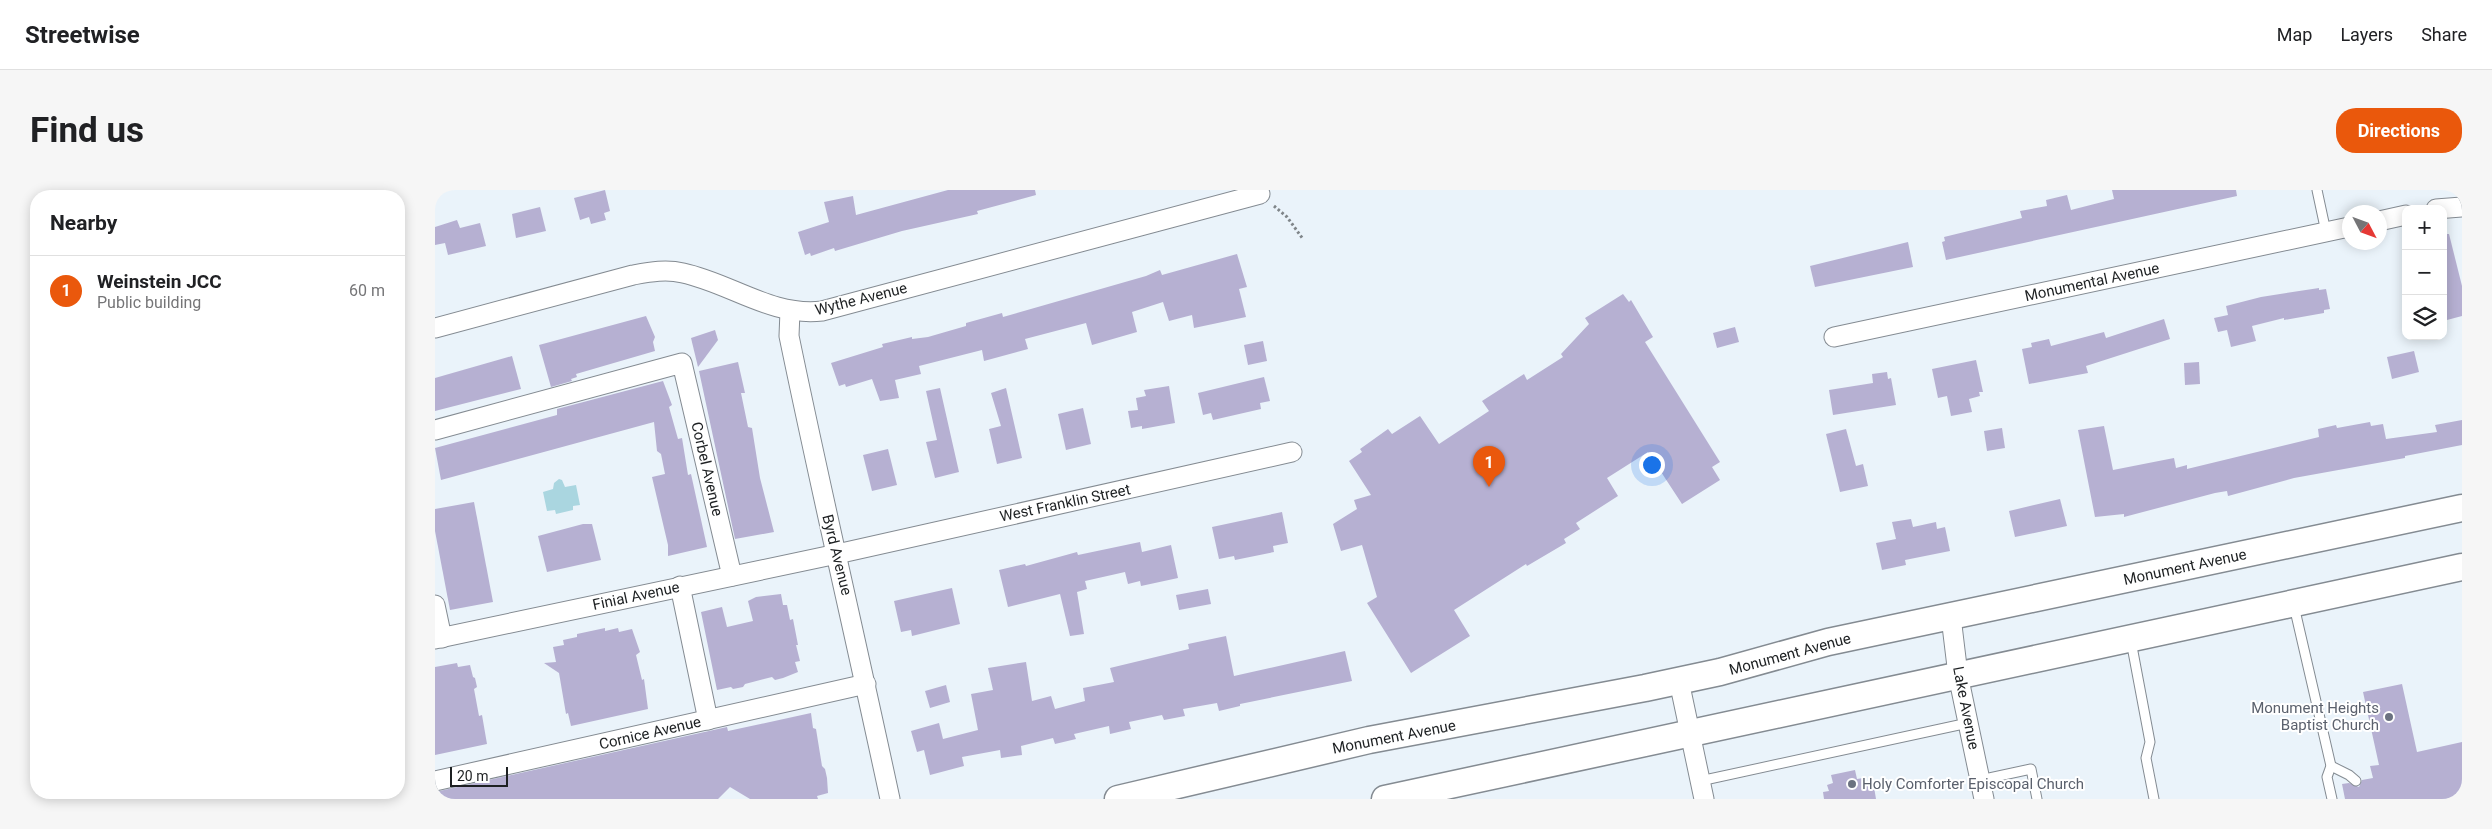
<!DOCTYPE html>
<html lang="en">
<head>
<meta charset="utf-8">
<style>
  body { margin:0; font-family:Roboto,sans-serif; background:#f6f6f6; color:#202124 }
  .controls { position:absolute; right:15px; top:15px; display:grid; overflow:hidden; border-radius:10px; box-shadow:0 2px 12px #0003 }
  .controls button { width:45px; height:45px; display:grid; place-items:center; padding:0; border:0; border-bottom:1px solid #e0e0e0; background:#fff; color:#202124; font:25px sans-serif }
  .compass { position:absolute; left:1907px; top:15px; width:45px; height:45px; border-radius:50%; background:#fff; box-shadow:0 2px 12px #0003; rotate:131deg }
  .scale { position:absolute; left:15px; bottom:12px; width:58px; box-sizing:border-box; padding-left:5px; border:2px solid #1d2022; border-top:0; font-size:14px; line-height:18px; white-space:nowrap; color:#1d2022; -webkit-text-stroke:4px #fff; paint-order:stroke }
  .you { position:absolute; left:1216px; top:274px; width:18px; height:18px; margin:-12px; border:4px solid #fff; border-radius:50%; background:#1a73e8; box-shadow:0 0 0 8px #1a73e833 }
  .badge { display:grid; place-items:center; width:32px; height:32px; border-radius:50%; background:#ea580c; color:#fff; font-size:16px; font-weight:700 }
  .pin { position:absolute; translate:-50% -41px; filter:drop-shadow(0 1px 2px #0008) }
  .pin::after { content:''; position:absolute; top:26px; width:18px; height:15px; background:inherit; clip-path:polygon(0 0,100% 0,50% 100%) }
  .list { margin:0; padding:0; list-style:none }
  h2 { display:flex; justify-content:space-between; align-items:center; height:65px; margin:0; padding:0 20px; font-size:21px }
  h2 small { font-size:16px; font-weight:400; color:#757577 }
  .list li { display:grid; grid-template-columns:32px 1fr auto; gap:15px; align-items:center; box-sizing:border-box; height:70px; padding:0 20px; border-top:1px solid #e0e0e0 }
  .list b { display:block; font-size:19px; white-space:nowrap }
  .list p { margin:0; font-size:16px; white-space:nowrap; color:#757577 }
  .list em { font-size:16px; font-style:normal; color:#757577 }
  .icon { flex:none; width:28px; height:28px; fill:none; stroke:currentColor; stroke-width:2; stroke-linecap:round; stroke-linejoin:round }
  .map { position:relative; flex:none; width:2027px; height:609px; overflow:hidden; border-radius:20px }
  header { display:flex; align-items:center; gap:30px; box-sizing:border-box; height:70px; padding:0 25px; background:#fff; border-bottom:1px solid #e0e0e0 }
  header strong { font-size:24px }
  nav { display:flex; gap:28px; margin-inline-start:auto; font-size:18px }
  .intro { display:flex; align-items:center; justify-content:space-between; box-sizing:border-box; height:120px; padding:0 30px }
  h1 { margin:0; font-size:35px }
  .button { padding:12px 22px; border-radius:20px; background:#ea580c; color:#fff; font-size:18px; font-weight:700 }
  main { display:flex; gap:30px; padding:0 30px }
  aside { flex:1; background:#fff; border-radius:20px; box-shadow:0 2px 12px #0003 }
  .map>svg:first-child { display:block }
  .water { fill:#aad6e0 }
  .building { fill:#b6b0d2 }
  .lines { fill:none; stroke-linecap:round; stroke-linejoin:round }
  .lane-casing { stroke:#848b92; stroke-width:11 }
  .street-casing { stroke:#848b92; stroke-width:21 }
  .secondary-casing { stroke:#848b92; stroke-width:29 }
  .path { stroke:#7f8589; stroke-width:3; stroke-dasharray:2.5 2.5; stroke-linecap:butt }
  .lane { stroke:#fff; stroke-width:9 }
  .street { stroke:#fff; stroke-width:19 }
  .secondary { stroke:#fff; stroke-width:26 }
  .worship-dot { fill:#6b7280; stroke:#fff; stroke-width:2 }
  .labels { text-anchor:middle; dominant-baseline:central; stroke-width:4; stroke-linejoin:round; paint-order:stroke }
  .street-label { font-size:15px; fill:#1d2022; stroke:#fff }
  .worship-label { font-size:15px; fill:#5b616d; stroke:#fff; text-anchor:end }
</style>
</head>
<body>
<header>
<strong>Streetwise</strong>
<nav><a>Map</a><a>Layers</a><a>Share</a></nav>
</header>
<div class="intro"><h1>Find us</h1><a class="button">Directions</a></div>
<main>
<aside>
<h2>Nearby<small></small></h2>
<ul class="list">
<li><span class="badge">1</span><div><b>Weinstein JCC</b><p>Public building</p></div><em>60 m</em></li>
</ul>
</aside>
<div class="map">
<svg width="2027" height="609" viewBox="0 0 2027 609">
  <rect width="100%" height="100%" fill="#eaf3fa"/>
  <polygon class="water" points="124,289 127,290 130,297 141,295 145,315 138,316 138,320 121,324 120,320 112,321 108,302 118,299 119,293"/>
  <g class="building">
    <polygon points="170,0 175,21 169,23 171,30 156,34 154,27 145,30 139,8"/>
    <polygon points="513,0 600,0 601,5 542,21 543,24 467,41 400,61 399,58 376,66 375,63 370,65 363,42 394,32 389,12 418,6 421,25"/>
    <polygon points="1677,0 1801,0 1802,6 1511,70 1507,52 1510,51 1509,47 1587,28 1585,21 1612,16 1611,10 1632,5 1636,20 1679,9"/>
    <polygon points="105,17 111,41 81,48 77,24"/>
    <polygon points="22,30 25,38 45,33 51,56 13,65 10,53 0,55 0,37"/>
    <polygon points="2008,44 2014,44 2027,96 2027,126 2012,130 2008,115"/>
    <polygon points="1473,52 1478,77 1380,97 1375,76"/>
    <polygon points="802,64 812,97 804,99 811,127 759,138 757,125 734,131 728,112 697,122 702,142 657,155 651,133 590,149 593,159 549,171 547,160 484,176 486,184 460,190 464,208 445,211 437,189 411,197 410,194 404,196 396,173 448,157 447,154 477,147 477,149 493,147 531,136 531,133 567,123 568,127 711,86 725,80 727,85"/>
    <polygon points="1884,98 1884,100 1891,99 1895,119 1889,120 1889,123 1849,130 1849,128 1817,136 1821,151 1796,157 1792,140 1783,142 1779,128 1793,125 1791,116 1826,107"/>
    <polygon points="1188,104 1194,112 1196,110 1218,147 1210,152 1285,272 1277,277 1285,290 1247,314 1213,262 1172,288 1183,306 1141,333 1145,339 1129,349 1131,353 1092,376 1091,374 1019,420 1035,446 976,483 932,413 942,407 927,355 906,361 898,334 922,319 919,310 936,305 914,271 927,262 925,259 953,239 957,244 985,226 1004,254 1054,221 1047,211 1089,184 1092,190 1128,167 1126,164 1154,134 1150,128"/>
    <polygon points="211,126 220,147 218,152 220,161 141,184 142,187 136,189 137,191 116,197 104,155"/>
    <polygon points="1729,129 1735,149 1651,176 1653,183 1594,194 1587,159 1597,157 1596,153 1614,149 1616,156 1669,142 1671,148"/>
    <polygon points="1300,137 1304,152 1282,158 1278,143"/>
    <polygon points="280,140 283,150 263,177 256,148"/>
    <polygon points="828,151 832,171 813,175 809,155"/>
    <polygon points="1979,161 1984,182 1957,189 1952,167"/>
    <polygon points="77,166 86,199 0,221 0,188"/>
    <polygon points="1541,170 1548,202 1544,202 1545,206 1534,209 1537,222 1516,226 1512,206 1503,208 1497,179"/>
    <polygon points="303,172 310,203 306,203 313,237 317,238 325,288 339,342 300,349 264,181"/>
    <polygon points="1764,172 1765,194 1750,195 1749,173"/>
    <polygon points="1452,182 1453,189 1456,188 1461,215 1398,225 1394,200 1438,193 1437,184"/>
    <polygon points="829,187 835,211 825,213 826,219 778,230 776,223 768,225 763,203"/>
    <polygon points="228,191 237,215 234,217 243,249 247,248 253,285 256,284 272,357 233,366 233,355 217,287 230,284 226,264 222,261 219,232 6,290 0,258 122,225 122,219"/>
    <polygon points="734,196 740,233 707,239 707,236 696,238 693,221 703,220 701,208 711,206 709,200"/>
    <polygon points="505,198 524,282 500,288 491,252 502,250 491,201"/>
    <polygon points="571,198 587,268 562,274 554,239 566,236 556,203"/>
    <polygon points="648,218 656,254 631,260 623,224"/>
    <polygon points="2027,230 2027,255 1970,266 1970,268 1859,288 1793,306 1792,301 1780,303 1689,327 1689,324 1660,327 1643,240 1669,236 1678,280 1739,268 1741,278 1752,275 1752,279 1884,247 1883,239 1901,235 1902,238 1935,232 1936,236 1948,234 1951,249 2002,242 2000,235"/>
    <polygon points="1567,238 1570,258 1552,261 1549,241"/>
    <polygon points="1411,239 1421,276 1428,274 1433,296 1405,302 1391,244"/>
    <polygon points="453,259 462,295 437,301 428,265"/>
    <polygon points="1625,309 1632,336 1580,347 1574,321"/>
    <polygon points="39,312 58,412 15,420 0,341 0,319"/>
    <polygon points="847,322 853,353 838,356 839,362 800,370 799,366 784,369 777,337"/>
    <polygon points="1476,329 1478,337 1501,332 1502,339 1510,337 1515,361 1470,370 1471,375 1447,380 1441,353 1461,349 1457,332"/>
    <polygon points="148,334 157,334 166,370 112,382 103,346"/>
    <polygon points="705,352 707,362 736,355 743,388 706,396 705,391 693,394 690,382 650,391 652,399 642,402 649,444 635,446 625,404 573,417 564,380 590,374 591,376 642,362 643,365"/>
    <polygon points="517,398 525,434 477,446 476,440 466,442 459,411"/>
    <polygon points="773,399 776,414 744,420 741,405"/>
    <polygon points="346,404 348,415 352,415 355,430 358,429 363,455 361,455 365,471 360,472 363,482 348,488 340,490 337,487 310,494 308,497 298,499 296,497 282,500 266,422 287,417 292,437 318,431 313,411 321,407"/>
    <polygon points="170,438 170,441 183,438 184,442 197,439 205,462 201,465 207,490 209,489 213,519 136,536 133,523 131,524 124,483 109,473 121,472 118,457 129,455 128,450 142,447 142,444"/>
    <polygon points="791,446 799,486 910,461 917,491 805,514 805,516 784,521 782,513 748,519 750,526 729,530 727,525 694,532 696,539 675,544 674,536 639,544 641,549 620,554 618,548 586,556 587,565 566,568 565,560 527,567 529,576 495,585 489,560 482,562 476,541 504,533 508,549 543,540 536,504 558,500 553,478 591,472 597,511 616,506 620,519 650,511 648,498 679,492 675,478 754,459 753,454"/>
    <polygon points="22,473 23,477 35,475 38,487 40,488 42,497 39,499 44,526 47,525 52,554 0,565 0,477"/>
    <polygon points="1967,494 1982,562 2027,552 2027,609 1910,609 1907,594 1914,593 1924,597 1927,590 1938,588 1935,576 1944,575 1928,502"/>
    <polygon points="511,495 515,512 495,518 490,501"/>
    <polygon points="376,523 378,538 381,539 387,576 390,579 392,588 393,603 382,606 383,609 315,609 295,597 283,609 0,609 0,602 292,537 293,541"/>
    <polygon points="1420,580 1422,589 1428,588 1429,593 1438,591 1441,609 1389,609 1388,602 1394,601 1392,595 1398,593 1396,585"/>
  </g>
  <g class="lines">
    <defs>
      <g id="lane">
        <polyline points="1882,0 1891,42"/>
        <polyline points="1859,416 1896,576 1892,587 1897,609"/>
        <polyline points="1696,451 1715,552 1711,568 1719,609"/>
        <polyline points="1896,576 1914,585 1921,591"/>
        <polyline points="1545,590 1596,579 1602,609"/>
        <polyline points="1265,591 1533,533"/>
      </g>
      <g id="street">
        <polyline points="2001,19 2027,17"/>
        <polyline points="1944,31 1971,25"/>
        <path d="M 355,121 L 354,146 C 386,301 422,455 455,609"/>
        <path d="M 0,138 L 198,85 C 215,82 231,79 248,83 C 295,93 337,127 387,121 L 825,4"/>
        <polyline points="1399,147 1914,37"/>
        <polyline points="0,240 247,173 297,386"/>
        <polyline points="245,396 273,530"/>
        <polyline points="0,415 7,448"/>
        <polyline points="1516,427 1523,485 1549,609"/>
        <polyline points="0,449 402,364 857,262"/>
        <polyline points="1244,491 1269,609"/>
        <polyline points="0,591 431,494"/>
      </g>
      <g id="secondary">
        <polyline points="683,609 934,550 1210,498 1285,482 1393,452 2027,318"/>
        <polyline points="950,609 2027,377"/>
      </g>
    </defs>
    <use href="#lane" class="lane-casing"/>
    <use href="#street" class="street-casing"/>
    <use href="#secondary" class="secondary-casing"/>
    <polyline class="path" points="839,16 852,27 868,49"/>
    <use href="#lane" class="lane"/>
    <use href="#street" class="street"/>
    <use href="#secondary" class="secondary"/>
  </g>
  <g class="worship-dot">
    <circle cx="1954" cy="527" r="5"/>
    <circle cx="1417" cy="594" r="5"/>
  </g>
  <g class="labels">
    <g class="street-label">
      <text transform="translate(1657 92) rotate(-12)">Monumental Avenue</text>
      <text transform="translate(426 109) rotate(-14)">Wythe Avenue</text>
      <text transform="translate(272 279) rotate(77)">Corbel Avenue</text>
      <text transform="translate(630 313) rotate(-12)">West Franklin Street</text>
      <text transform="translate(402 365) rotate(76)">Byrd Avenue</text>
      <text transform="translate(1750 377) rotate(-12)">Monument Avenue</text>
      <text transform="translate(201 406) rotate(-12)">Finial Avenue</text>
      <text transform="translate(1355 464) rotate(-15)">Monument Avenue</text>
      <text transform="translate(1531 518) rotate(79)">Lake Avenue</text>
      <text transform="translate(215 543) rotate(-13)">Cornice Avenue</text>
      <text transform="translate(959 547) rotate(-11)">Monument Avenue</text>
    </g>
    <g class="worship-label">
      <text x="1944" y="518">Monument Heights<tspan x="1944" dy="17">Baptist Church</tspan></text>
      <text x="1427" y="594" text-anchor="start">Holy Comforter Episcopal Church</text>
    </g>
  </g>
</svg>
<div class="controls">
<button>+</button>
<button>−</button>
<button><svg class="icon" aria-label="layers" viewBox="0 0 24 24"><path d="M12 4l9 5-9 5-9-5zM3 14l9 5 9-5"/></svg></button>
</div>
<svg class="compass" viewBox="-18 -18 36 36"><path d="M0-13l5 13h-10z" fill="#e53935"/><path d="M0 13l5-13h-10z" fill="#757577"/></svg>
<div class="scale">20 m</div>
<div class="you"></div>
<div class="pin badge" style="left:1054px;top:297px">1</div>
</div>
</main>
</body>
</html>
